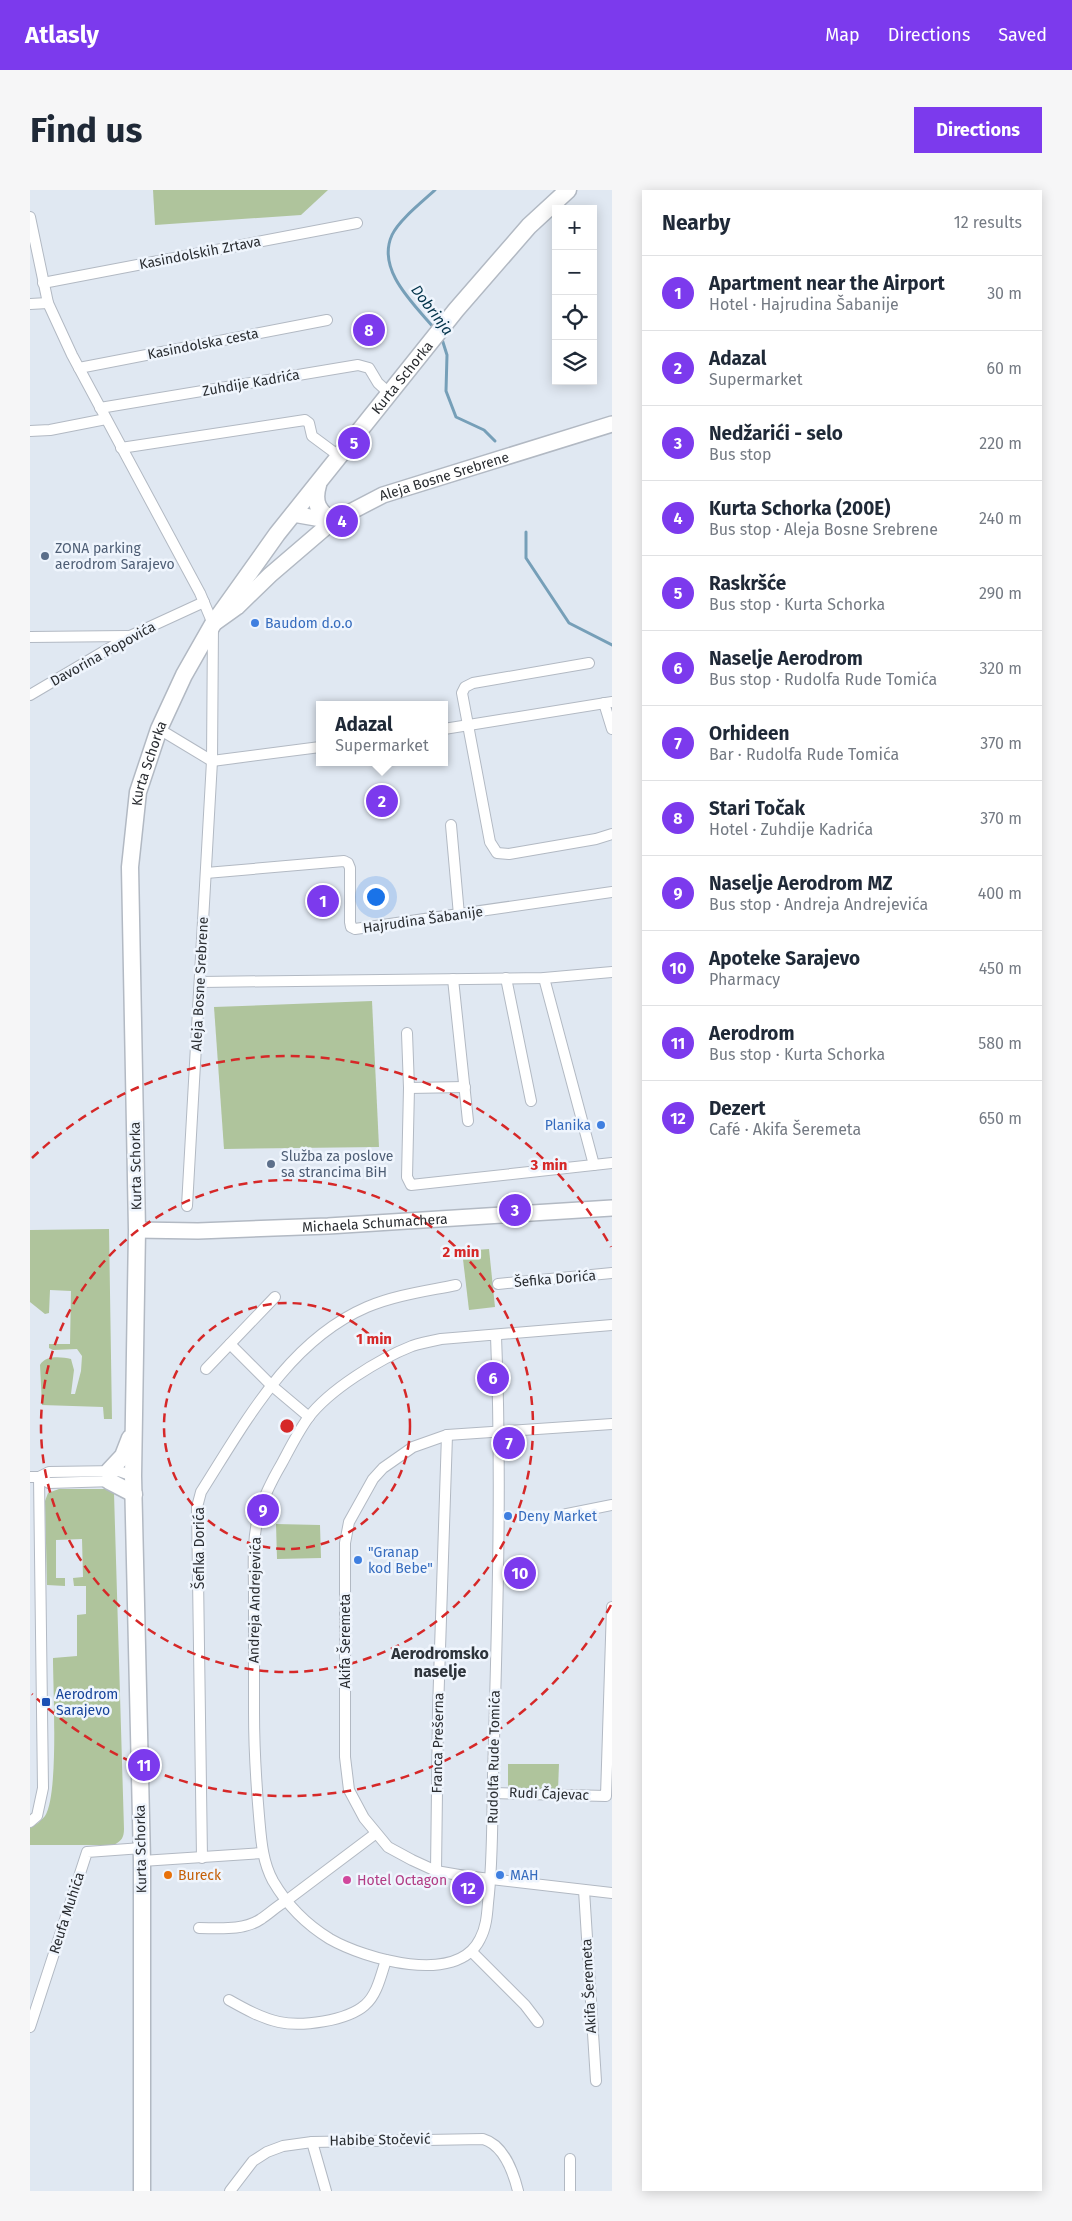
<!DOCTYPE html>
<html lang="en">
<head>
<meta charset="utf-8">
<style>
  body { margin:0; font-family:"Fira Sans",sans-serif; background:#f6f6f7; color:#1f2937 }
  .controls { position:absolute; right:15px; top:15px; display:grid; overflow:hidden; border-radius:0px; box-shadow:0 2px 12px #0003 }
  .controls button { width:45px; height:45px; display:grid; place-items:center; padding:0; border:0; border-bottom:1px solid #e0e1e3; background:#fff; color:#1f2937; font:25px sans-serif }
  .you { position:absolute; left:345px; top:706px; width:18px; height:18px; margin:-12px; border:4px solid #fff; border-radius:50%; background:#1a73e8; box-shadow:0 0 0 8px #1a73e833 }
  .badge { display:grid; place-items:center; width:32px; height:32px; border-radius:50%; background:#7c3aed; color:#fff; font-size:16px; font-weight:700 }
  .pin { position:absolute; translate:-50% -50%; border:2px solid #fff; box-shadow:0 1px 5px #0006 }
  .popup { position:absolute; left:286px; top:511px; width:132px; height:65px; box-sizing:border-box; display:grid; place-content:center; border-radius:0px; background:#fff; filter:drop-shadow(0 1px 4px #0005); font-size:16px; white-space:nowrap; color:#747a83 }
  .popup b { font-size:19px; color:#1f2937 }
  .popup::after { content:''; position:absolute; left:50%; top:100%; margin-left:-10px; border:10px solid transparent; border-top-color:#fff }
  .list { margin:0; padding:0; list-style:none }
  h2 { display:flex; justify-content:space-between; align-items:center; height:65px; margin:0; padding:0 20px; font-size:21px }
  h2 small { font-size:16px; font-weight:400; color:#747a83 }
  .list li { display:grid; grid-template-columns:32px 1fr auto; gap:15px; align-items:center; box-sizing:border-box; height:75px; padding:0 20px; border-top:1px solid #e0e1e3 }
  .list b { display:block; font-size:19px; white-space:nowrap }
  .list p { margin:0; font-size:16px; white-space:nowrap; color:#747a83 }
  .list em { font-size:16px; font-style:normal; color:#747a83 }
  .icon { flex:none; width:28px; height:28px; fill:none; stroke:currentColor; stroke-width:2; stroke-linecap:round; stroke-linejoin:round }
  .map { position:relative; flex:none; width:582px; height:2001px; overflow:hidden; border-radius:0px }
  header { display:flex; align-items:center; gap:30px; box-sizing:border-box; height:70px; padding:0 25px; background:#7c3aed; color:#fff }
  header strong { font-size:24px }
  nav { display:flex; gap:28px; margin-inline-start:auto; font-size:18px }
  .intro { display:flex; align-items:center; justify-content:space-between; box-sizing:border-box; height:120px; padding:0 30px }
  h1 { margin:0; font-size:35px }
  .button { padding:12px 22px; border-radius:0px; background:#7c3aed; color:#fff; font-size:18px; font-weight:700 }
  main { display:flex; gap:30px; padding:0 30px }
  aside { flex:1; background:#fff; border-radius:0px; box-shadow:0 2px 12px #0003 }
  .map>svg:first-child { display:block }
  .green { fill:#afc49c }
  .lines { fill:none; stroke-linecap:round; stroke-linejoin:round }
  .stream { stroke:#769fb8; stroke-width:3 }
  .street-casing { stroke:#b2b9c3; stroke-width:12 }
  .secondary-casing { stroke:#b2b9c3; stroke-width:18 }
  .primary-casing { stroke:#b2b9c3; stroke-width:19 }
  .street { stroke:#fff; stroke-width:10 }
  .secondary { stroke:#fff; stroke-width:15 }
  .primary { stroke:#fff; stroke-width:16 }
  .ring { fill:none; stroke:#d62828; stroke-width:2.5; stroke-dasharray:9 6 }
  .service-dot { fill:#5c6f8a; stroke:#eff5fd; stroke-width:2 }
  .shop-dot { fill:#3f7fe0; stroke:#eff5fd; stroke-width:2 }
  .transit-dot { fill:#1a4fb4; stroke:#eff5fd; stroke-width:2 }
  .food-dot { fill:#e8710a; stroke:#eff5fd; stroke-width:2 }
  .hotel-dot { fill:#d1479c; stroke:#eff5fd; stroke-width:2 }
  .labels { text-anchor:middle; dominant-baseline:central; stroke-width:5; stroke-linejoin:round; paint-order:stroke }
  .street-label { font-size:14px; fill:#2a2d31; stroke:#eff5fd }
  .service-label { font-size:14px; fill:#4e5e75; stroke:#eff5fd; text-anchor:start }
  .shop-label { font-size:14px; fill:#366cbe; stroke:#eff5fd; text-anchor:start }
  .transit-label { font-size:14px; fill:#164399; stroke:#eff5fd; text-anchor:start }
  .food-label { font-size:14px; fill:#c56008; stroke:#eff5fd; text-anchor:start }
  .hotel-label { font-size:14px; fill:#b23c85; stroke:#eff5fd; text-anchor:start }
  .water-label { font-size:15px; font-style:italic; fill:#003249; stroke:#eff5fd }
  .quarter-label { font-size:16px; font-weight:bold; fill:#2e343b; stroke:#eff5fd }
  .centre { fill:#d62828; stroke:#eff5fd; stroke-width:2.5 }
  .ring-label { font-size:15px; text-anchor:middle; font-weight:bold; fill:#d62828; stroke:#eff5fd; stroke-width:5; stroke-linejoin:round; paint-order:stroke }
</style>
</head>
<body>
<header>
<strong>Atlasly</strong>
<nav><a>Map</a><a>Directions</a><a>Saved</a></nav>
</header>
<div class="intro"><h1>Find us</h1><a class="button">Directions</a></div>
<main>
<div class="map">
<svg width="582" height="2001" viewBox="0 0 582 2001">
  <rect width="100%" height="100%" fill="#e0e8f2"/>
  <g class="green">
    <polygon points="123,0 298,0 271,25 125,35"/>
    <polygon points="342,811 349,957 194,959 184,817"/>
    <path d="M 79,1039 L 82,1229 L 74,1229 L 73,1217 L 12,1215 L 10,1175 C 16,1165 31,1167 41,1169 L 44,1180 L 41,1204 L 45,1204 L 51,1181 L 52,1166 L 47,1159 L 23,1160 L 19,1158 L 19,1154 L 40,1154 L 41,1101 L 20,1100 L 19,1123 L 15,1124 L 0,1112 L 0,1040 Z"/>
    <polygon points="459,1059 465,1117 439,1120 432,1061"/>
    <path d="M 29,1299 L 78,1299 L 84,1303 L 94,1639 C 94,1648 91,1651 84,1655 L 0,1655 L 0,1638 C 6,1635 11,1631 15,1626 C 29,1605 23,1498 23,1468 L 47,1466 L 47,1425 L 56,1424 L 56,1396 L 44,1396 L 43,1388 L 53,1387 L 52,1349 L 26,1350 L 26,1388 L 35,1388 L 35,1396 L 17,1395 L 15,1311 L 18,1303 Z"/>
    <polygon points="246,1334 290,1335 291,1368 247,1369"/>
    <polygon points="478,1574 529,1574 528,1600 478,1599"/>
  </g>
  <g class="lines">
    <g class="stream">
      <path d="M 404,138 C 384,114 346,80 362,45 C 369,30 392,12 405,0"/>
      <polyline points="411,146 417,165 416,201 426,227 454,240 465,251"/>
      <polyline points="496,342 496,368 539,433 582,455"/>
    </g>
    <defs>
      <g id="street">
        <polyline points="0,27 18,113 42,165 170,403 183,434 182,571 157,1016"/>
        <polyline points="13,93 327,33"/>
        <polyline points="0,114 18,113"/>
        <polyline points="49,178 297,130"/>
        <polyline points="70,218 328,175 339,178 348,193 359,203"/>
        <polyline points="0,241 20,240 76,229"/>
        <polyline points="91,258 275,230 279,233 282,246 309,266"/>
        <polyline points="0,447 97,446"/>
        <polyline points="559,473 443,493 435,497 432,503 460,652 467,663 479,664 566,649 582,644"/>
        <polyline points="0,505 100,446 174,412"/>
        <polyline points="574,513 582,539"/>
        <polyline points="129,539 182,571 290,557"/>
        <polyline points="414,539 582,512"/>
        <polyline points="421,635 429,725"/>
        <polyline points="176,683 314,671 318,673 320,678 320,732 321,737 325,739 582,702"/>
        <polyline points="476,788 501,911"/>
        <polyline points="514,788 564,975"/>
        <polyline points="423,789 438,931"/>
        <polyline points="171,792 514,788 582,782"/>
        <polyline points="377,843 379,898 377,987 381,995 582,973"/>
        <polyline points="379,898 435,897"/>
        <polyline points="468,1094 582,1083"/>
        <path d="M 466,1146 C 472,1293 467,1440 463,1586 C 462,1629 463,1671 458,1713 C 457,1726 456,1738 450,1749 C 427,1796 335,1769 300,1749 C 277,1735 257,1715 243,1691 C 232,1671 231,1648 229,1626 C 226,1591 224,1557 224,1522 C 224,1482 224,1442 224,1402 C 224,1379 222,1351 228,1328 C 232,1309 242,1290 252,1273 C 260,1258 268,1242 278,1228 C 299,1200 349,1169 382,1156 C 391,1153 401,1151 411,1149 L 582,1135"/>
        <polyline points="200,1154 241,1195 279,1227"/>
        <polyline points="176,1179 245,1107"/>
        <polyline points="582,1234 417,1245 383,1257 353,1278 343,1289 319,1332 315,1353 315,1567 319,1600 334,1628 358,1657 382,1670 406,1681 435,1686 582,1703"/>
        <polyline points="0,1287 9,1287 19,1282 89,1281 103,1286"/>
        <polyline points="9,1287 19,1293 84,1291"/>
        <polyline points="532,1325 582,1315"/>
        <polyline points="463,1603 576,1606 582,1417"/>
        <polyline points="0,1632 7,1626 13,1598 9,1287"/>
        <path d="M 172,1668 L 167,1317 L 171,1302 C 215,1233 258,1151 337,1117 C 365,1105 397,1101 426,1095"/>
        <polyline points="112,1671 233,1663"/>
        <polyline points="406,1681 408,1520 417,1245"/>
        <polyline points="554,1700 566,1891"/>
        <path d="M 169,1738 C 188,1738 214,1741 231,1729 C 240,1723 247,1716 256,1711 L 345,1644"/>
        <polyline points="442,1762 495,1815 508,1832"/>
        <path d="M 199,1810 C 215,1819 231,1828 249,1832 C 271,1837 317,1831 335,1815 C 347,1805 351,1785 356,1770"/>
        <polyline points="0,1837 57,1662 112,1658"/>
        <polyline points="282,1952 296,2001"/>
        <path d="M 200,2001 L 223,1971 L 237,1962 L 253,1956 L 282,1952 L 453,1949 C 474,1955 483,1981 488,2001"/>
        <polyline points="540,2001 540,1969"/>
      </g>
      <g id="secondary">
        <polyline points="263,324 303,331"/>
        <path id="s1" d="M 186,432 L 207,417 L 240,385 L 303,331 L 353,305 L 582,234"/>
        <path id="s2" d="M 107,1040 L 168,1041 L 298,1036 L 582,1018"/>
      </g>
      <g id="primary">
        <path d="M 288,295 C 283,312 288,322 303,331"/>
        <polyline points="79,1281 93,1266 100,1248"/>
        <polyline points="79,1291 104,1304"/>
        <path id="s3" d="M 112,2001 L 112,1671 L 103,1286 L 107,1040 L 100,677 L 108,602 L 129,539 L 154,485 L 183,434 L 247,344 L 426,120 L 499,36 L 538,0"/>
      </g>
    </defs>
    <use href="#street" class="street-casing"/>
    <use href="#secondary" class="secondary-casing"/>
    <use href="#primary" class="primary-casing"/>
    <use href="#street" class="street"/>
    <use href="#secondary" class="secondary"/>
    <use href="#primary" class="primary"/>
  </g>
  <g class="ring">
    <circle cx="257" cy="1236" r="123"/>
    <circle cx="257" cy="1236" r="246"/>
    <path d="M581 1415A370 370 0 0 1 2 1504M2 968A370 370 0 0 1 581 1057"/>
  </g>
  <g class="service-dot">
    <circle cx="15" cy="366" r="5"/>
    <circle cx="241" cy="974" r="5"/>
  </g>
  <g class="shop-dot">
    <circle cx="225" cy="433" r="5"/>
    <circle cx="571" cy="935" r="5"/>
    <circle cx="478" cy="1326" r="5"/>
    <circle cx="328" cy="1370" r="5"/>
    <circle cx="470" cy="1685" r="5"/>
  </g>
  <rect class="transit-dot" x="11" y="1507" width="10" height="10" rx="2.5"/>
  <circle class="food-dot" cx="138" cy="1685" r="5"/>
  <circle class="hotel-dot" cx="317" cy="1690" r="5"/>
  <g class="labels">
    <g class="street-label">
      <text transform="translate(170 63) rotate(-11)">Kasindolskih Zrtava</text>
      <text transform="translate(173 154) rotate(-11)">Kasindolska cesta</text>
      <text stroke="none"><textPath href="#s3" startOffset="1895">Kurta Schorka</textPath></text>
      <text transform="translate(221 193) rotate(-10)">Zuhdije Kadrića</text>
      <text stroke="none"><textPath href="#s1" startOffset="275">Aleja Bosne Srebrene</textPath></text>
      <text transform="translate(73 464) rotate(-29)">Davorina Popovića</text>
      <text stroke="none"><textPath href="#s3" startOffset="1430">Kurta Schorka</textPath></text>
      <text transform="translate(393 730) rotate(-8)">Hajrudina Šabanije</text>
      <text transform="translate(170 794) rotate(-87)">Aleja Bosne Srebrene</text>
      <text transform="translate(106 976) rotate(-91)">Kurta Schorka</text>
      <text stroke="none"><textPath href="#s2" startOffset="238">Michaela Schumachera</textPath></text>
      <text transform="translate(525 1089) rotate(-5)">Šefika Dorića</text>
      <text transform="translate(169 1358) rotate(-90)">Šefika Dorića</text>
      <text transform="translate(225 1410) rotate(-89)">Andreja Andrejevića</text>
      <text transform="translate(315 1451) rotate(-90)">Akifa Šeremeta</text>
      <text transform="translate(408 1553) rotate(-89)">Franca Prešerna</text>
      <text transform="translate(464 1567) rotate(-89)">Rudolfa Rude Tomića</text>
      <text transform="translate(519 1604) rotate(2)">Rudi Čajevac</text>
      <text transform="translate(111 1659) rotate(-91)">Kurta Schorka</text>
      <text transform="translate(37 1723) rotate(-72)">Reufa Muhića</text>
      <text transform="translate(559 1796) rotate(-93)">Akifa Šeremeta</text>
      <text transform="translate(350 1950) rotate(-1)">Habibe Stočević</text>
    </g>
    <g class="service-label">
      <text x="25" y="358">ZONA parking<tspan x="25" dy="16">aerodrom Sarajevo</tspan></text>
      <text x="251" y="966">Služba za poslove<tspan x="251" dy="16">sa strancima BiH</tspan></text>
    </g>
    <g class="shop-label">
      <text x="235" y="433">Baudom d.o.o</text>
      <text x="561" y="935" text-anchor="end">Planika</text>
      <text x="488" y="1326">Deny Market</text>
      <text x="338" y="1362">"Granap<tspan x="338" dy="16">kod Bebe"</tspan></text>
      <text x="480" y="1685">MAH</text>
    </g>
    <g class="transit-label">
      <text x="26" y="1504">Aerodrom<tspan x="26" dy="16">Sarajevo</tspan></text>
    </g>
    <g class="food-label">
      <text x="148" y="1685">Bureck</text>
    </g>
    <g class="hotel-label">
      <text x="327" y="1690">Hotel Octagon</text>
    </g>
    <g class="water-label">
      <text transform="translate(402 120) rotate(53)">Dobrinja</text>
    </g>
    <g class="quarter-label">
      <text x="410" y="1463">Aerodromsko<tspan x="410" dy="18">naselje</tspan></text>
    </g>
  </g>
  <circle cx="257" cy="1236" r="8" class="centre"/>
  <g class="ring-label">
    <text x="519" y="980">3 min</text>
    <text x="431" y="1067">2 min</text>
    <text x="344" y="1154">1 min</text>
  </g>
</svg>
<div class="controls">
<button>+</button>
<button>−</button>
<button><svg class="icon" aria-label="locate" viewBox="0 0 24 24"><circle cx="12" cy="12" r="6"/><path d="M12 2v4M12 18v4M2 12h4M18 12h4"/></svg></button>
<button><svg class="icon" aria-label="layers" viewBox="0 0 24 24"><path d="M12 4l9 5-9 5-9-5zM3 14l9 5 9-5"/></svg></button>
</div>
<div class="you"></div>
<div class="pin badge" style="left:293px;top:711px">1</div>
<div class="pin badge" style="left:352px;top:611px">2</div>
<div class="popup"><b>Adazal</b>Supermarket</div>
<div class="pin badge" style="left:485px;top:1020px">3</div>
<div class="pin badge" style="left:312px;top:331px">4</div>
<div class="pin badge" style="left:324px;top:253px">5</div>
<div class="pin badge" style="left:463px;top:1188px">6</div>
<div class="pin badge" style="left:479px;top:1253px">7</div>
<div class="pin badge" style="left:339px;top:140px">8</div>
<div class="pin badge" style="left:233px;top:1320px">9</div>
<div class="pin badge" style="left:490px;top:1383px">10</div>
<div class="pin badge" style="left:114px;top:1575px">11</div>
<div class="pin badge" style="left:438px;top:1698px">12</div>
</div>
<aside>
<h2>Nearby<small>12 results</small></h2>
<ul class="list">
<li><span class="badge">1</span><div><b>Apartment near the Airport</b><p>Hotel · Hajrudina Šabanije</p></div><em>30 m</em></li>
<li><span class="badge">2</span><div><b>Adazal</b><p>Supermarket</p></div><em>60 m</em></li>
<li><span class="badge">3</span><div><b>Nedžarići - selo</b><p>Bus stop</p></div><em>220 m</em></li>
<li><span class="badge">4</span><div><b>Kurta Schorka (200E)</b><p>Bus stop · Aleja Bosne Srebrene</p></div><em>240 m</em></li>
<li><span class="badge">5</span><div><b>Raskršće</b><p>Bus stop · Kurta Schorka</p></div><em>290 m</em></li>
<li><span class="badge">6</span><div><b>Naselje Aerodrom</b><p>Bus stop · Rudolfa Rude Tomića</p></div><em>320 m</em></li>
<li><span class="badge">7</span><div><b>Orhideen</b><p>Bar · Rudolfa Rude Tomića</p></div><em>370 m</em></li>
<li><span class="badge">8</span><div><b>Stari Točak</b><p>Hotel · Zuhdije Kadrića</p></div><em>370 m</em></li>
<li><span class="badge">9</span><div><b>Naselje Aerodrom MZ</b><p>Bus stop · Andreja Andrejevića</p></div><em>400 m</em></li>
<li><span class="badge">10</span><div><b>Apoteke Sarajevo</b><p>Pharmacy</p></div><em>450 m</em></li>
<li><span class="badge">11</span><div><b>Aerodrom</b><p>Bus stop · Kurta Schorka</p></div><em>580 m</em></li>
<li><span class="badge">12</span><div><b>Dezert</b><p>Café · Akifa Šeremeta</p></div><em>650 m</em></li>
</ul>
</aside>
</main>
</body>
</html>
